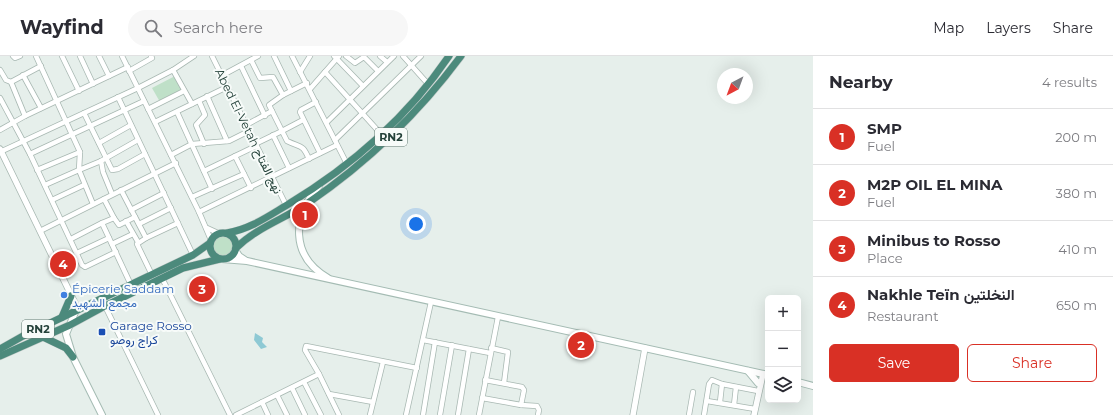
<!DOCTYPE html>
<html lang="en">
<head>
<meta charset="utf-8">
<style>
  body { margin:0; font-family:Montserrat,Vazirmatn,sans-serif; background:#f7f7f7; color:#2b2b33 }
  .controls { position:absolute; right:12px; bottom:12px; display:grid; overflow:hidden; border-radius:6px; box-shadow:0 4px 16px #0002 }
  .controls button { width:36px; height:36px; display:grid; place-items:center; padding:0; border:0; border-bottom:1px solid #e1e1e2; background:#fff; color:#2b2b33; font:20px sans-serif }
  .compass { position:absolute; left:717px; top:12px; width:36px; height:36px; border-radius:50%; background:#fff; box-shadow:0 4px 16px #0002; rotate:221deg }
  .you { position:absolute; left:416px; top:168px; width:14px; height:14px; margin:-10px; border:3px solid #fff; border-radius:50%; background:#1a73e8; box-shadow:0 0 0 6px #1a73e833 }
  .badge { display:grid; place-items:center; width:26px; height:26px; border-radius:50%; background:#d93025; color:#fff; font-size:13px; font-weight:700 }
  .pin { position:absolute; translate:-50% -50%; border:2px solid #fff; box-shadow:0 1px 4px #0006 }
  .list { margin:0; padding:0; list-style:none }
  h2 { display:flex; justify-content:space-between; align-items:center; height:52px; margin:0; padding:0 16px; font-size:17px }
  h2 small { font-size:13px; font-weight:400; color:#7c7c81 }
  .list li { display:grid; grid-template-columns:26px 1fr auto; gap:12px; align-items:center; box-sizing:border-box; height:56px; padding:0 16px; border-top:1px solid #e1e1e2 }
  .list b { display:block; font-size:15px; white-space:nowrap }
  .list p { margin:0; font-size:13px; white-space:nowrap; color:#7c7c81 }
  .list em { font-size:13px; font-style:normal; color:#7c7c81 }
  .actions { display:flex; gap:8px; padding:12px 16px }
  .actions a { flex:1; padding:9px 0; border:1px solid #d93025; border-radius:6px; text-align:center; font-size:14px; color:#d93025 }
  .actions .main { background:#d93025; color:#fff }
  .icon { flex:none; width:22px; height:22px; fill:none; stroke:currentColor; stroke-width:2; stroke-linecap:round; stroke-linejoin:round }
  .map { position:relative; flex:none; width:813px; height:359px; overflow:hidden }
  header { display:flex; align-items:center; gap:24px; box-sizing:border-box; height:56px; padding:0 20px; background:#fff; border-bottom:1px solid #e1e1e2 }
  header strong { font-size:19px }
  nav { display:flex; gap:22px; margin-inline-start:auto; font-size:14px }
  .search { width:280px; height:36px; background:#f7f7f7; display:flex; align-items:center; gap:10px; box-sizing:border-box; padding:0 14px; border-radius:22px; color:#7c7c81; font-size:15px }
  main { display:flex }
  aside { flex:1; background:#fff }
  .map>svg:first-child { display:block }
  .green { fill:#bfe0c8 }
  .water { fill:#8ec9d4 }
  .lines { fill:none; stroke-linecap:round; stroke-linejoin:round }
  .minor-casing { stroke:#a8b8b2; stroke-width:6 }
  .tertiary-casing { stroke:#a8b8b2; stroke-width:7 }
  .secondary-casing { stroke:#a4bbb3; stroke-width:8 }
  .trunk-casing { stroke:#c2cac8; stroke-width:8 }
  .minor { stroke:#fff; stroke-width:4.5 }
  .tertiary { stroke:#fff; stroke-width:5.5 }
  .secondary { stroke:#fff; stroke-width:6 }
  .trunk { stroke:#4c8a7c; stroke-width:7 }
  .shop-dot { fill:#3f7fe0; stroke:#f7fbf9; stroke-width:1.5 }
  .transit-dot { fill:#1a4fb4; stroke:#f7fbf9; stroke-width:1.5 }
  .labels { text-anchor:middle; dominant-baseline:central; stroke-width:4; stroke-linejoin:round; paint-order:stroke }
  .shield { fill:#f7fbf9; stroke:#637a73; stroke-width:1 }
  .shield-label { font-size:11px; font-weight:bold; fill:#24423a }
  .street-label { font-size:12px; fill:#24423a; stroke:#f7fbf9 }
  .shop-label { font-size:12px; fill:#366cbe; stroke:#f7fbf9; text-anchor:start }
  .transit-label { font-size:12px; fill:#164399; stroke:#f7fbf9; text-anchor:start }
</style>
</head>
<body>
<header>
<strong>Wayfind</strong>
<div class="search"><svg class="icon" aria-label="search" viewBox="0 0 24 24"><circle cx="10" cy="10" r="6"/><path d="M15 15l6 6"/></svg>Search here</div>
<nav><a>Map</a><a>Layers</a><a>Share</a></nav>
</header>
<main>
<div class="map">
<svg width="813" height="359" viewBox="0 0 813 359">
  <rect width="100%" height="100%" fill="#e6efeb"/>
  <g class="green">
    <polygon points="175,20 182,34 160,46 152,32"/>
    <circle cx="223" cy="190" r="11"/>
  </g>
  <polygon class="water" points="255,277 263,282 262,286 267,291 261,293 254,284"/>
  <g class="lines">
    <defs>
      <g id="minor">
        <polyline points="13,0 15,2 20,0"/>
        <polyline points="36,0 80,96 79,114 101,105 138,84"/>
        <polyline points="62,0 79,35"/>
        <polyline points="80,0 93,28"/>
        <polyline points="99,0 109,20"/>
        <polyline points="122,0 199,156 211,184"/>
        <polyline points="212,0 286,149"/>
        <polyline points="274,0 291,35"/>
        <polyline points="292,0 347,108"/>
        <polyline points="334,0 363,30"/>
        <polyline points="346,0 355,7 364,1 378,15"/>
        <polyline points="380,0 387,6"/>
        <polyline points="403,0 428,28"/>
        <polyline points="251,4 260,22 273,21 283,39"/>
        <polyline points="241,10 265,60"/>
        <polyline points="0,14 6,24 11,26"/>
        <polyline points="173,14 192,48"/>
        <polyline points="129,15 152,2 151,0"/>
        <polyline points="300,16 310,0"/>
        <polyline points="325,16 381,78"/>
        <polyline points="23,19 41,52"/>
        <polyline points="221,20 258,0"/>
        <polyline points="310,33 339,0"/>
        <polyline points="207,40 227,85"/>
        <polyline points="118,41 193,199"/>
        <polyline points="0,42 30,98 82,209 85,211 116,196"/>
        <polyline points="199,45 205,59 196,69 204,88"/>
        <polyline points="316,46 301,54 300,56 320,97"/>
        <polyline points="148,53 184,35"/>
        <polyline points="177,56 212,133"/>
        <polyline points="84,57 112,114 118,113 145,98"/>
        <polyline points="25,60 11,26 41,10"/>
        <polyline points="303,64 282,75 269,49 283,39 307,27"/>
        <polyline points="155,66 227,31"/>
        <polyline points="327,66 394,0"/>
        <polyline points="246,69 272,55"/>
        <polyline points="0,74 25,60 128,11"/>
        <polyline points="273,79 289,112"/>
        <polyline points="335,84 421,0"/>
        <polyline points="99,87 131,69"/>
        <path d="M 255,88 L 282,75 L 287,85 C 301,92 302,87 309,103"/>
        <polyline points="0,96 138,32 173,14 194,0"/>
        <polyline points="30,98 144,45"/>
        <polyline points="171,99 192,88 229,85 249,75"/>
        <polyline points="235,100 251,132"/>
        <polyline points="101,105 103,116 112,138"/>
        <polyline points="37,114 80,96"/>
        <polyline points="204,115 256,90"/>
        <polyline points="45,129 79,114 93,148"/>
        <polyline points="121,134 146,182"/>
        <polyline points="192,141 244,118"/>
        <polyline points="52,144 84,129"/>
        <polyline points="131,154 164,137"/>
        <polyline points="199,156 337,89"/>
        <polyline points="114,162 119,169 135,161"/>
        <polyline points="126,165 138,186"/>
        <polyline points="102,167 114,162 104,143"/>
        <polyline points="139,168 171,152"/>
        <polyline points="207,172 218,177"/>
        <polyline points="40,175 176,107"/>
        <polyline points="71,183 102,167 131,229"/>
        <polyline points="112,188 133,178"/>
        <polyline points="77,197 109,182"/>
        <polyline points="152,219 137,188 146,182 178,167"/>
        <polyline points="162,222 230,359"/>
        <polyline points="105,250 158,359"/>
        <polyline points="423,284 490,297"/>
        <polyline points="491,292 508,296 504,327"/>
        <polyline points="485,324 522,331 524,334 521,349"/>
        <polyline points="304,326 321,359"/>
        <polyline points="292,332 305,359"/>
        <polyline points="329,338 373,346"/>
        <polyline points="277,339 287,359"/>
        <polyline points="482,342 521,349 537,350 539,354 538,359"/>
        <polyline points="707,345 755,353"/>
        <polyline points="262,346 268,359"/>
        <polyline points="720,346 722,328"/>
        <polyline points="734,349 736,331"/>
        <polyline points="236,359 319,318"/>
        <polyline points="339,359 319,318 305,294 306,290 417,312"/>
        <polyline points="370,359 383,306"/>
        <polyline points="406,359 431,246"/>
        <polyline points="423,359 435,286"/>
        <polyline points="440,359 452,289"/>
        <polyline points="458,359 469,293"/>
        <polyline points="479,359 498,261"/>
        <polyline points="689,359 693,336"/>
        <polyline points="704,359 709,328 712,324 722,328 758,335"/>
      </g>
      <g id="tertiary">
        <polyline points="0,93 75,247 76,254"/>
        <polyline points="633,359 645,292"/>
        <polyline points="754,359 763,318"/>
      </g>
      <g id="secondary">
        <path d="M 319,130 C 292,160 290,200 328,222"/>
        <polyline points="235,194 239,200 245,204"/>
        <polyline points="222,203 247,205 768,319"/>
        <polyline points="76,254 66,278 73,301 102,359"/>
        <polyline points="748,315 758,327"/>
        <polyline points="798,326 813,330"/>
      </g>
      <g id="trunk">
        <circle cx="223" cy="190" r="13"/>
        <path d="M 227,177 C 250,173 267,161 287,149 C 350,111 407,62 449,0"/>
        <path d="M 236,192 C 256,172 284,163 308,147 C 368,106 418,58 461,0"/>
        <polyline points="62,261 71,240"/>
        <polyline points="43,281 66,292 73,301"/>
        <polyline points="0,293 23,280 193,199 210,187"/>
        <polyline points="0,300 70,269 105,250 183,212 220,203"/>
      </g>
    </defs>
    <use href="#minor" class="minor-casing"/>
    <use href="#tertiary" class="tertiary-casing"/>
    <use href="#secondary" class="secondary-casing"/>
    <use href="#trunk" class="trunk-casing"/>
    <use href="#minor" class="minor"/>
    <use href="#tertiary" class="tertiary"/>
    <use href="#secondary" class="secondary"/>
    <use href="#trunk" class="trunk"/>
  </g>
  <circle class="shop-dot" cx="64" cy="239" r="4"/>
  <rect class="transit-dot" x="98" y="272" width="8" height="8" rx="2"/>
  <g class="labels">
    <g class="shield">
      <rect x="375" y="72" width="32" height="18" rx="3"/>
      <rect x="22" y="264" width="32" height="18" rx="3"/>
    </g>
    <g class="shield-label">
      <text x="391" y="81">RN2</text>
      <text x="38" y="273">RN2</text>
    </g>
    <g class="street-label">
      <text transform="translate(249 75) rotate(64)">Abed El-Vetah نهج الفتاح</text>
    </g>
    <g class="shop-label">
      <text x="72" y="232">Épicerie Saddam<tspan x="72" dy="14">مجمع الشهيد</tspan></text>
    </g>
    <g class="transit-label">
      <text x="110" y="269">Garage Rosso<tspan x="110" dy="14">كراج روصو</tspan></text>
    </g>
  </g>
</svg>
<div class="controls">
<button>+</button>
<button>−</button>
<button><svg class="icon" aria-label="layers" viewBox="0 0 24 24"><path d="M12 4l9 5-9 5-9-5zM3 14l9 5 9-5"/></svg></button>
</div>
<svg class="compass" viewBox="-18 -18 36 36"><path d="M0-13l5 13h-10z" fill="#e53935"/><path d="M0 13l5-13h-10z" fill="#7c7c81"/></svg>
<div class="you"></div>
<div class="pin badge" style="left:305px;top:159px">1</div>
<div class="pin badge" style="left:581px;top:289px">2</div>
<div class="pin badge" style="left:202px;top:233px">3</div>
<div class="pin badge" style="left:63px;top:208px">4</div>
</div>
<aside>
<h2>Nearby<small>4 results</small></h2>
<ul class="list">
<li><span class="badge">1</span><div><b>SMP</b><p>Fuel</p></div><em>200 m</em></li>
<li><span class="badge">2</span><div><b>M2P OIL EL MINA</b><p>Fuel</p></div><em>380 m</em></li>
<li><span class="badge">3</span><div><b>Minibus to Rosso</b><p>Place</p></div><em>410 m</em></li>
<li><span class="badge">4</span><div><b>Nakhle Teïn النخلتين</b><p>Restaurant</p></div><em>650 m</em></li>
</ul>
<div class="actions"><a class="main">Save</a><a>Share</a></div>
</aside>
</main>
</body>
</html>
